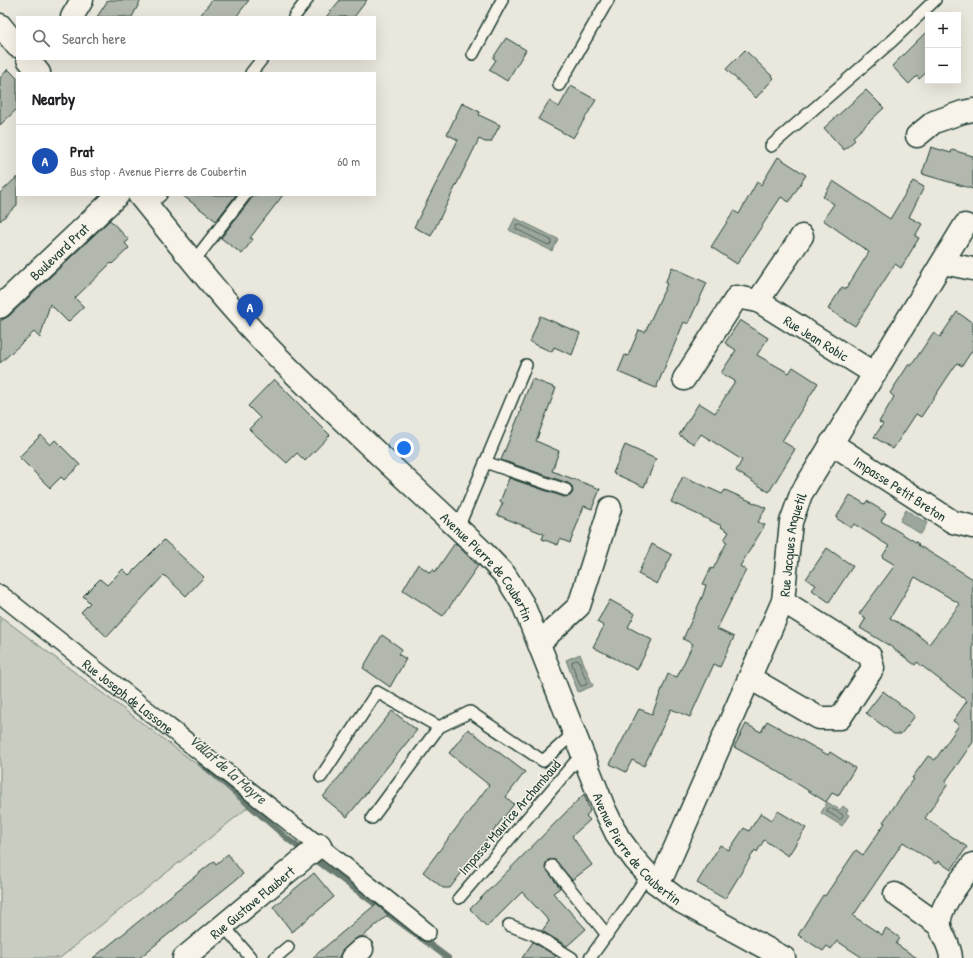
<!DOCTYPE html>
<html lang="en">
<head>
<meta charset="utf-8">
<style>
  body { margin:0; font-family:"Patrick Hand",sans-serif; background:#f6f6f6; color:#202124 }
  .controls { position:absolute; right:12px; top:12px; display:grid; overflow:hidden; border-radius:0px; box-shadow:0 4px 16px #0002 }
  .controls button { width:36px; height:36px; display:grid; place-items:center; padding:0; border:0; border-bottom:1px solid #e0e0e0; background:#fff; color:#202124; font:20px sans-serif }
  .you { position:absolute; left:404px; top:448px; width:14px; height:14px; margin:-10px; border:3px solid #fff; border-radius:50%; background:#1a73e8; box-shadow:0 0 0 6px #1a73e833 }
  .badge { display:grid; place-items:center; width:26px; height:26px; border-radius:50%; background:#1f3d34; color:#fff; font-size:13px; font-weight:700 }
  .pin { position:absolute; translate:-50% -33px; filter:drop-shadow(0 1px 2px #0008) }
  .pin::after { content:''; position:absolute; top:21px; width:14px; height:12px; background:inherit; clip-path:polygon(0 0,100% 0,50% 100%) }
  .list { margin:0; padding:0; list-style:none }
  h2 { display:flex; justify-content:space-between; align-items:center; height:52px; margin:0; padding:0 16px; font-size:17px }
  h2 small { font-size:13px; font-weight:400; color:#757577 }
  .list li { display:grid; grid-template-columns:26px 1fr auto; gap:12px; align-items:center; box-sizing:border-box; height:72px; padding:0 16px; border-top:1px solid #e0e0e0 }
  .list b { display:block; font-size:15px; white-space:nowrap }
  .list p { margin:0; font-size:13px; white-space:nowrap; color:#757577 }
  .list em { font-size:13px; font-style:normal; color:#757577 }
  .icon { flex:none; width:22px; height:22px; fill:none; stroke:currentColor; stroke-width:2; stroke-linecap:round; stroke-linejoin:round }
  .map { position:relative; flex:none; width:973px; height:958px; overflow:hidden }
  .search { position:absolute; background:#fff; box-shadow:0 4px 16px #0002; left:16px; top:16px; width:360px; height:44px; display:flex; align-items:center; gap:10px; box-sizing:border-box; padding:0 14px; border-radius:0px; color:#757577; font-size:15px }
  .panel { position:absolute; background:#fff; box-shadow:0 4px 16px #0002; left:16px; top:72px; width:360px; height:124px; border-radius:0px }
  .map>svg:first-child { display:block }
  .green { fill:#c8ccc1; stroke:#74847a }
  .water { fill:#9ca69c; stroke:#6a7c72 }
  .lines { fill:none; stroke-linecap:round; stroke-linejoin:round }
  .shore { stroke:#51675e; stroke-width:1 }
  .stream { stroke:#6a7c72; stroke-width:6 }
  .building { fill:#b2b8ae; stroke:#1f3d34; fill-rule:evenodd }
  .service-casing { stroke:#1f3d34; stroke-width:14 }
  .pedestrian-casing { stroke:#1f3d34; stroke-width:20 }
  .minor-casing { stroke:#1f3d34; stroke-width:25 }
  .service { stroke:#f7f3e8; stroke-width:11 }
  .pedestrian { stroke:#f7f3e8; stroke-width:17 }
  .minor { stroke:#f7f3e8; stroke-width:22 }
  .labels { text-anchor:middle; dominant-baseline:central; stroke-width:3; stroke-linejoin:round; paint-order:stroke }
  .street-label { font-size:14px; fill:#1f3d34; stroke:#f7f3e8 }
  .water-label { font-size:15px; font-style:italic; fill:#445c53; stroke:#f7f3e8 }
</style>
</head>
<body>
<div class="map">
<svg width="973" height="958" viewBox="0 0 973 958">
  <rect width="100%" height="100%" fill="#eae8dd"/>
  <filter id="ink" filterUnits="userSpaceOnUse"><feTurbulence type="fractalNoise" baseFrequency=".025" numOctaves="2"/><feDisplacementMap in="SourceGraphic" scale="8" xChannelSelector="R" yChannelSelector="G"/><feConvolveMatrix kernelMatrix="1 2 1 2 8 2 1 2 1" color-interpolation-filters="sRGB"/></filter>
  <g filter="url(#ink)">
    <polygon class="green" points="0,616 251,805 60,958 0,958"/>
    <g class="water">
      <polygon points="515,218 558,239 552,251 509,230"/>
      <polygon points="906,510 927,523 921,534 900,521"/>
      <polygon points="580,654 593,686 578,692 566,660"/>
      <polygon points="827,802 840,810 843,806 848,810 846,813 849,815 842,826 821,813"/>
    </g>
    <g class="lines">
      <g class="shore">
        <polygon points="519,224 551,240 551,244 548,245 516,229 516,225"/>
        <polygon points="577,660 579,661 587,683 586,685 582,686 580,685 572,664 572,662"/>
        <polygon points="830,808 842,814 843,817 841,819 839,819 828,812 827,810"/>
      </g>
      <polyline class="stream" points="201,763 289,840 448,958"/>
    </g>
    <g class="building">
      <polygon points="108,0 141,0 132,17 97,17"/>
      <polygon points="212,0 249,0 236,17 199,17"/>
      <polygon points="340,0 367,0 354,17 326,17"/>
      <polygon points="928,30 928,71 919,79 917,76 909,84 892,66"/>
      <polygon points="506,38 526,50 507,81 489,70 496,60 493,58"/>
      <polygon points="745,50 774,78 756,98 726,69"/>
      <polygon points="8,69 17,78 17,109 0,125 0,78"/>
      <polygon points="571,86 596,100 573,138 538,119 549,101 559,107"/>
      <polygon points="866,90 884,108 853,137 855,140 844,150 824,128"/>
      <polygon points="462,103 480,112 479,115 500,125 491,142 485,142 479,139 431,236 414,227 458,140 447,134"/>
      <polygon points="931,147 951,153 952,150 973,156 973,189 922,174"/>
      <polygon points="778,157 806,175 789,202 781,197 737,264 711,247 734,211 739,214 757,182 761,185"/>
      <polygon points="17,177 17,205 0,221 0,193"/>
      <polygon points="833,181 890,219 913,181 924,187 909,217 922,224 915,236 919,238 901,268 895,264 855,326 828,309 842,287 846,289 869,252 823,220 834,204 823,197"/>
      <polygon points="182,195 236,195 216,221"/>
      <polygon points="252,195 283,195 250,238 253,239 242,254 221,238 251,199"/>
      <polygon points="110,220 129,240 125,243 129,248 112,264 111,263 75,298 84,307 68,322 50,304 40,338 34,332 0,363 0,321 9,316"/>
      <polygon points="672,267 707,283 688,324 684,322 656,388 618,372 625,355 628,356 639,330 645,332 667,284 665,283"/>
      <polygon points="957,312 973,323 973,349 962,366 957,363 921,417 916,414 893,449 874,437 883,424 879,422 894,397 890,393 909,364 911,366 933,333 940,337"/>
      <polygon points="540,316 580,333 572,355 554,347 552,352 530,342"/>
      <polygon points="740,320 768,338 757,355 789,373 793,367 818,383 782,441 795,449 769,492 736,471 742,460 701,434 694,444 679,435 699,403 715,413 735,381 721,373 736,350 725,343"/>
      <polygon points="274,379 330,435 305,461 297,453 287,463 249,429 260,418 248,406"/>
      <polygon points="532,379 556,388 536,441 559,451 552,471 600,489 592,509 584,506 570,543 560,539 558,545 542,539 544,534 497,515 503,503 500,502 509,478 564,497 570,496 573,492 572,486 568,483 501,460 521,410 520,409"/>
      <polygon points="41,435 50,445 55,440 80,465 64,480 61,477 50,488 19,457"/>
      <polygon points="625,445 656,459 644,487 613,473"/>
      <polygon points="683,476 722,494 725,490 766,508 758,522 765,525 740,566 746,570 717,629 734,637 720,667 714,664 690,717 671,709 644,766 632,760 626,772 610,764 639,709 652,714 668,674 677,677 693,644 683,639 703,595 706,585 703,584 711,568 713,569 727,542 724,540 729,532 721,527 722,526 671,502"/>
      <path d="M 850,495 L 865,504 L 867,501 L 886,513 L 881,521 L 919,544 L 918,545 L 973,579 L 973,742 L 945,782 L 948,784 L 925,818 L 967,847 L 951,870 L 938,861 L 936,864 L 903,842 L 853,916 L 882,935 L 886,928 L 900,938 L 896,944 L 917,958 L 863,958 L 837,941 L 831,949 L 827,946 L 823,951 L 798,935 L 823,895 L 825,896 L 856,850 L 863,855 L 885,823 L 883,822 L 914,779 L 912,778 L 928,756 L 935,760 L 959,725 L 953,721 L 967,701 L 917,662 L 915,665 L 890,646 L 860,628 L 866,618 L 859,614 L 895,565 L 882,557 L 889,546 L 854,524 L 851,528 L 836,518 ZM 915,577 L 960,604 L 929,644 L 913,631 L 890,618 Z"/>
      <polygon points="164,540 204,577 186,596 164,575 107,637 81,612 90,603 83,596 100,579 107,585 123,569 129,575"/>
      <polygon points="455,543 478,566 443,616 403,590 418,564 430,573 433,569 435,572"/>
      <polygon points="652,544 672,555 657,584 638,574"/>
      <polygon points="827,548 853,566 829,602 812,590 816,585 806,579"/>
      <polygon points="610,600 635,614 628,627 652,640 637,670 593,647 604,626 597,622"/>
      <polygon points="382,635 402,649 398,654 406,659 390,687 363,668"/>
      <polygon points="883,691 915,716 901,734 894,734 866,713"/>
      <polygon points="392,711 417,730 347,817 323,797"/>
      <polygon points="767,721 828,755 830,752 855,768 838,796 832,793 826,802 779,772 734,747 746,724 761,732"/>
      <polygon points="468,729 525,772 506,797 514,804 450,888 443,888 423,872 489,785 449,753"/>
      <polygon points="584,794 590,811 586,816 590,820 572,836 592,865 572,880 555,860 548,860 545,867 560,888 553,893 586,929 567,946 542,931 549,921 522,892 487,927 470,909"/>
      <polygon points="778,811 806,828 788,856 764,840 757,852 755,850 725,899 697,883 720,845 729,850 744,828 749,831 761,813 772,820"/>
      <polygon points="228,854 243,874 139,958 93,958 214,861 216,864"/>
      <polygon points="314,873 334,897 292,932 273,907"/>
      <polygon points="376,904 388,915 362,937 359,937 354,940 344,949 338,958 312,958"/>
      <polygon points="533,942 556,956 554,958 522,958"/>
    </g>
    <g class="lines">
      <defs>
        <g id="service">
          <polyline points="294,17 307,0"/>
          <polyline points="473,54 502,0"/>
          <polyline points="251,73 262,59"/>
          <polyline points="559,85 608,0"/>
          <polyline points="771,146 892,41 935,0"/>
          <polyline points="148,206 161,195"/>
          <polyline points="193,262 245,195"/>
          <polyline points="485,462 566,490"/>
          <polyline points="458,528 526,365"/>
          <polyline points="321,777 377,692 439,727"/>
          <polyline points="372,818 439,727 470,712 543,761 574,733"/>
          <polyline points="552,866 607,935"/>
          <polyline points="459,898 582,754"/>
          <polyline points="223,925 251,958"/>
          <polyline points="509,925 535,935 572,958"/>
          <polyline points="275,958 288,947"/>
          <polyline points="590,958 628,905 648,874"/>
        </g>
        <g id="pedestrian">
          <path id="s1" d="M 0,594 C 142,707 286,818 427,932"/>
        </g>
        <g id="minor">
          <polyline points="72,17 82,0"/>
          <polyline points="0,25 17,46"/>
          <polyline points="28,59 39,73"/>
          <polyline points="917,136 934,122 963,112 973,110"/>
          <path id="s2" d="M 139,195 C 182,248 224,302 272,351 C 339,420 412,484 482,551 L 505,575 L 523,604 L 604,808 L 618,837 L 635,860 L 655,882 L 680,901 L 784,958"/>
          <polyline points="943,263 973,269"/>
          <polyline points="758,301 802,236"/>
          <path id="s3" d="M 0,307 L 118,195"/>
          <path id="s4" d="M 684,379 L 737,297 L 758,301 L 875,374"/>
          <path id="s5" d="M 831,443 L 953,522 L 973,527"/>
          <polyline points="539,643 579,606 610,508"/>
          <polyline points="750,678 819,718 840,718 873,668 870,656 783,601"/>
          <path id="s6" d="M 655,882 L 664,873 L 783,601 L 791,522 L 801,494 L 965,225"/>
          <polyline points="895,894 940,926"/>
          <path id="s7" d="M 184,958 L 320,845"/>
          <polyline points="352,958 362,949"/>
          <path d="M 951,958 C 950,944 942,937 940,926 C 937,908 963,878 973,864"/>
        </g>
      </defs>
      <use href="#service" class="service-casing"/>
      <use href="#pedestrian" class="pedestrian-casing"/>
      <use href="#minor" class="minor-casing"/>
      <use href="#service" class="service"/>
      <use href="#pedestrian" class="pedestrian"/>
      <use href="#minor" class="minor"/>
    </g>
  </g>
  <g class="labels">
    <g class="street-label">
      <text stroke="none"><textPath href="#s3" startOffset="81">Boulevard Prat</textPath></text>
      <text stroke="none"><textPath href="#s4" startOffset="188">Rue Jean Robic</textPath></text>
      <text stroke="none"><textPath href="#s5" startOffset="83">Impasse Petit Breton</textPath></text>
      <text stroke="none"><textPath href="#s6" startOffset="367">Rue Jacques Anquetil</textPath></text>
      <text stroke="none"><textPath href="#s2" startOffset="511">Avenue Pierre de Coubertin</textPath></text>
      <text stroke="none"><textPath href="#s1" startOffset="164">Rue Joseph de Lassone</textPath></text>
      <text transform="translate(509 817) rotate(-49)">Impasse Maurice Archambaud</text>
      <text stroke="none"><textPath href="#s2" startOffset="835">Avenue Pierre de Coubertin</textPath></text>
      <text stroke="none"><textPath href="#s7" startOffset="88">Rue Gustave Flaubert</textPath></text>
    </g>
    <g class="water-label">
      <text transform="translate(228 769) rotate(41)">Vallat de la Mayre</text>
    </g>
  </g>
</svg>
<div class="controls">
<button>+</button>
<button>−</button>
</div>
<div class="you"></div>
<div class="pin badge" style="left:250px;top:327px;background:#1a4fb4">A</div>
<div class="search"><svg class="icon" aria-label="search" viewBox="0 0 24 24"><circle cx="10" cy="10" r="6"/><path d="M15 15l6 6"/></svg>Search here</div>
<section class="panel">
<h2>Nearby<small></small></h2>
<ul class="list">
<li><span class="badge" style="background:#1a4fb4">A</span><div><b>Prat</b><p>Bus stop · Avenue Pierre de Coubertin</p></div><em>60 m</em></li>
</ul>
</section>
</div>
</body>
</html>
